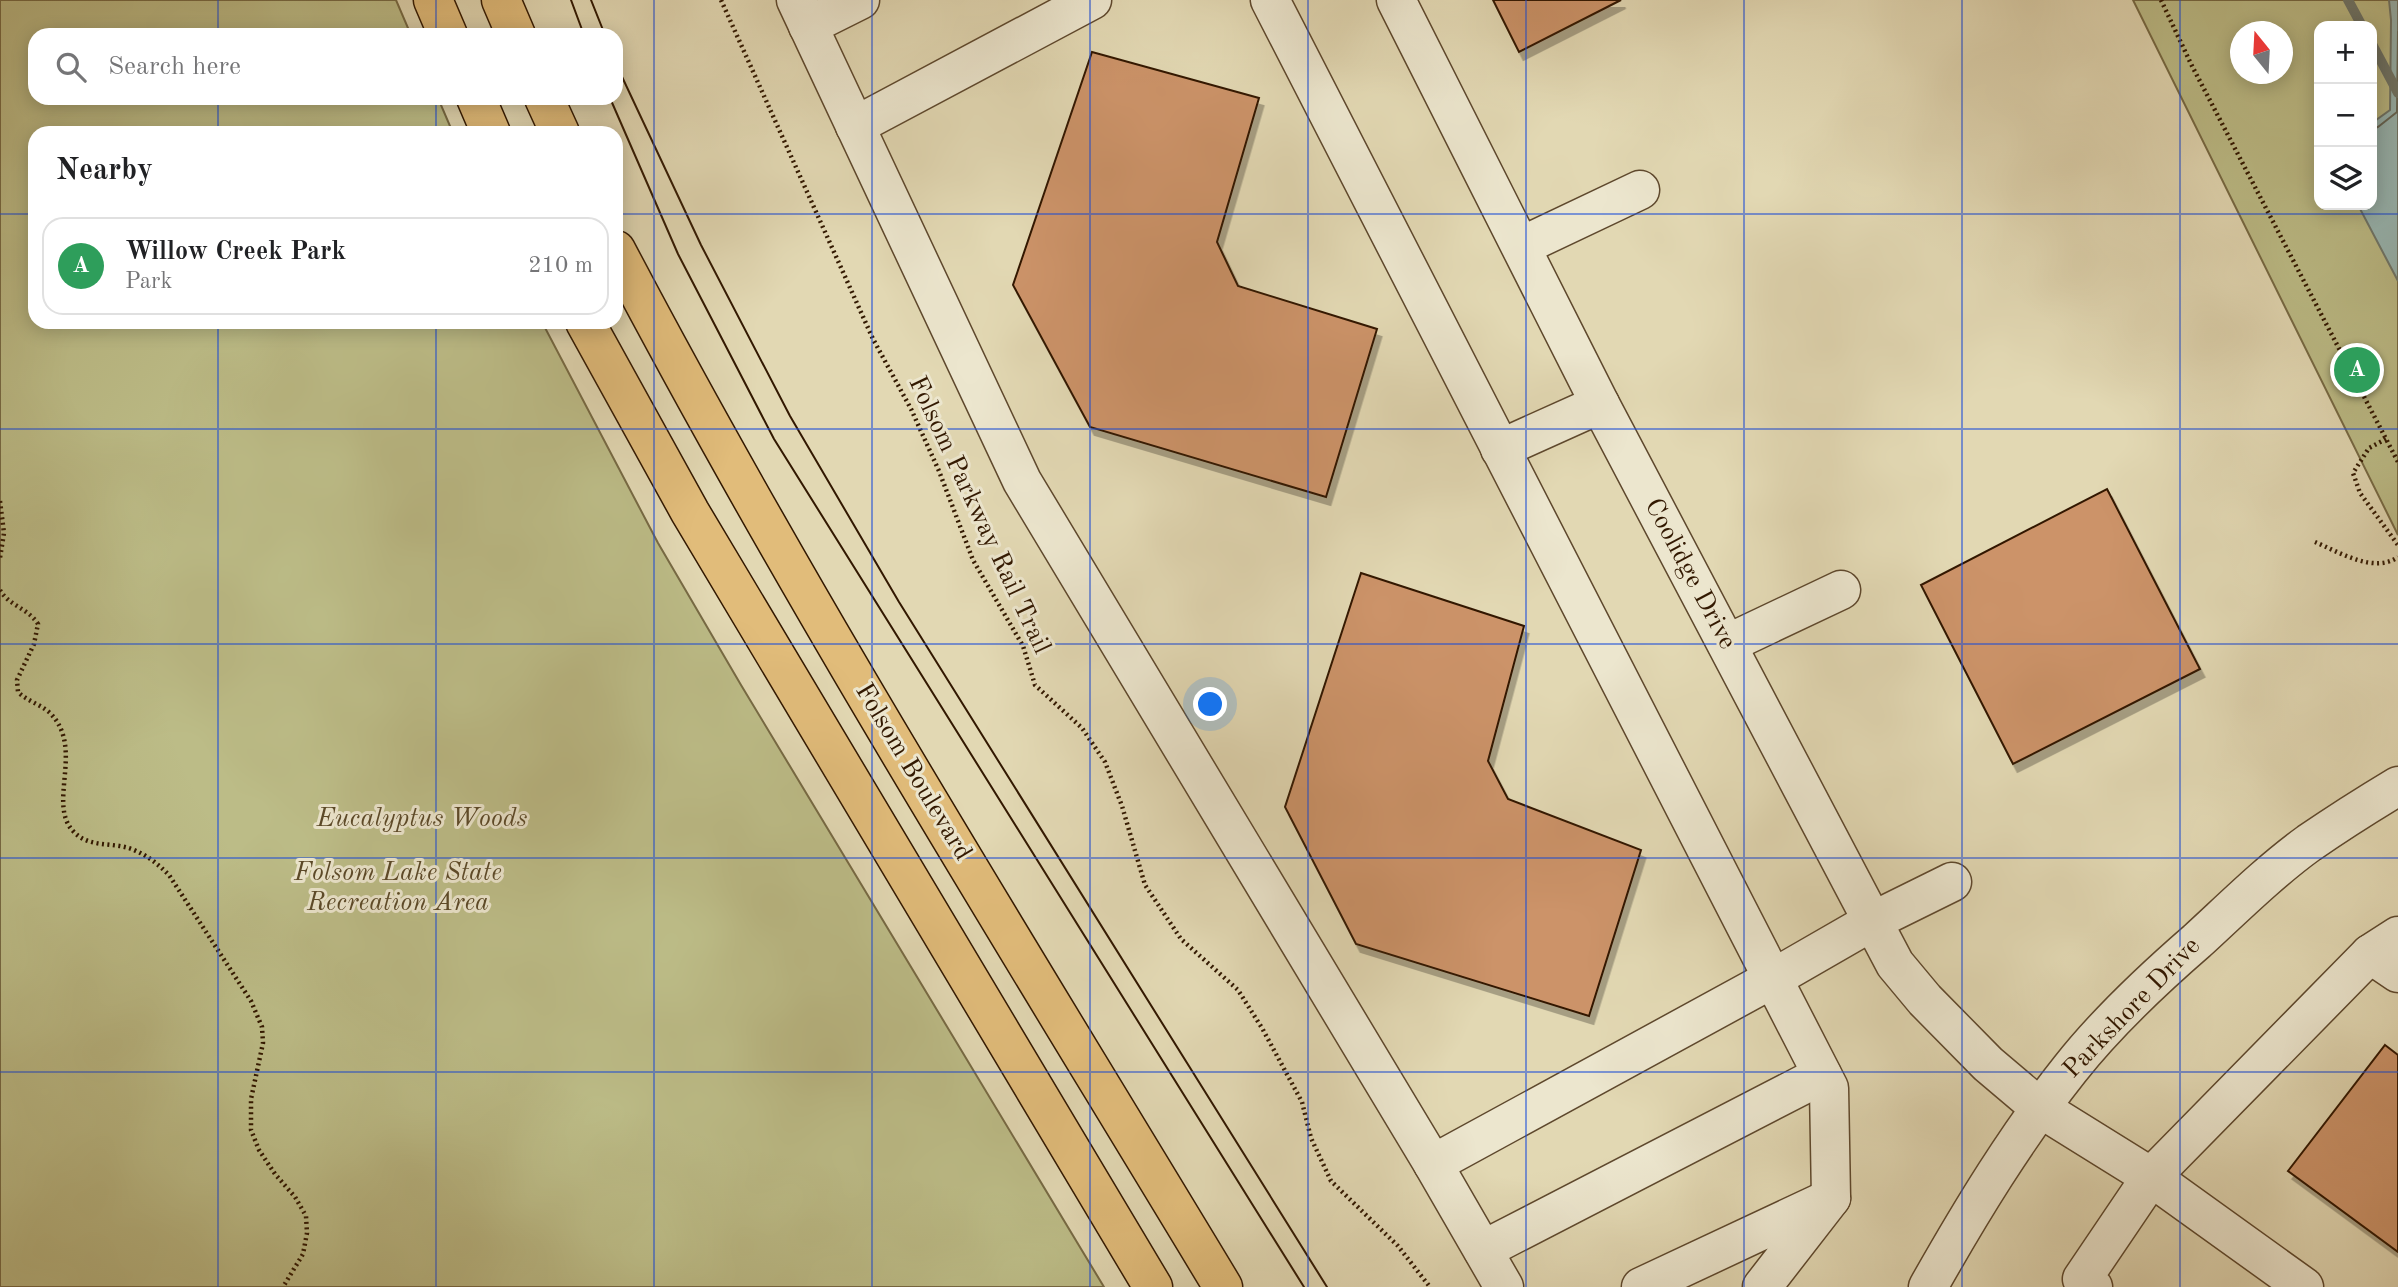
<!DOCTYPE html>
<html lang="en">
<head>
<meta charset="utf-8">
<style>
  body { margin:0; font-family:"Old Standard TT",serif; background:#f2f2f2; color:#202124 }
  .controls { position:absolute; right:21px; top:21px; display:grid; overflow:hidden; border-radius:14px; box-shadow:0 4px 18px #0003 }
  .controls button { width:63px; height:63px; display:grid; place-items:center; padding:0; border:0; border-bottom:2px solid #e0e0e0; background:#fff; color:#202124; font:35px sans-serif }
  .compass { position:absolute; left:2230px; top:21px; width:63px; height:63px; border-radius:50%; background:#fff; box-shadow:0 4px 18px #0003; rotate:342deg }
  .you { position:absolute; left:1211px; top:705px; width:24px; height:24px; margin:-18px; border:5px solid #fff; border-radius:50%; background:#1a73e8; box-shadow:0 0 0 10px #1a73e833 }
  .badge { display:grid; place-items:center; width:46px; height:46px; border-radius:50%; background:#8f2418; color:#fff; font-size:23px; font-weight:700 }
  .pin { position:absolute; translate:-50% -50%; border:4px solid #fff; box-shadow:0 2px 7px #0006 }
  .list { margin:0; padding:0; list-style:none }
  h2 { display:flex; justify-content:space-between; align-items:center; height:91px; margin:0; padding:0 28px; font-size:30px }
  h2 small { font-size:23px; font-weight:400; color:#757577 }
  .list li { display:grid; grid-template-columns:46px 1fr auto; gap:21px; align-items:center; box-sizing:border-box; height:98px; margin:0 14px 14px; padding:0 14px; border:2px solid #e0e0e0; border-radius:21px }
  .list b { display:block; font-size:26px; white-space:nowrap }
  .list p { margin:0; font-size:23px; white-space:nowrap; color:#757577 }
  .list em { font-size:23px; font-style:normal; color:#757577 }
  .icon { flex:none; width:38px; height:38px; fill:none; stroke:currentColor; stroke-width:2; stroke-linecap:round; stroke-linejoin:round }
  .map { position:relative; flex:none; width:2398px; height:1287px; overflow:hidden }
  .search { position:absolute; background:#fff; box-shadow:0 4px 18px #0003; left:28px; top:28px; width:595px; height:77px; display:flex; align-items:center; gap:18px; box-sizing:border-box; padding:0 24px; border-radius:21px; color:#757577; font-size:26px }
  .panel { position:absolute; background:#fff; box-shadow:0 4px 18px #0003; left:28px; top:126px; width:595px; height:203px; border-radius:21px }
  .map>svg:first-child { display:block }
  .green { fill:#bcbc87; stroke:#776a44; stroke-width:2; fill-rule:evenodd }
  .water { fill:#98b8b5; stroke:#6f786d; stroke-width:2 }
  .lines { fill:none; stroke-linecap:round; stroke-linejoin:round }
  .shore { stroke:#65685a; stroke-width:2 }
  .stream { stroke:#6f786d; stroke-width:10 }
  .building { fill:#cc9369; stroke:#321800; stroke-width:2; filter:url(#shadow) }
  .minor-casing { stroke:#5e482d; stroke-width:41 }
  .major-casing { stroke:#321800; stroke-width:41 }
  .path { stroke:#321800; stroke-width:4.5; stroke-dasharray:2 3.5; stroke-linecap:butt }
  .minor { stroke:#ece6ce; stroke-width:38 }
  .major { stroke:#e1bc7a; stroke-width:38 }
  .tram { stroke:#321800; stroke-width:2 }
  .grid { fill:none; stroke:#1d4ed8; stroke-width:2; stroke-opacity:0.55 }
  .labels { text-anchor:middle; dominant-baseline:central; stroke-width:6; stroke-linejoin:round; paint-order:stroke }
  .street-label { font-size:26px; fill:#321800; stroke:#ece6ce }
  .park-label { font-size:26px; font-style:italic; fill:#5b4928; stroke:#ece6ce }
</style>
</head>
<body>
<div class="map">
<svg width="2398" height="1287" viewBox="0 0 2398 1287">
  <defs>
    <filter id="shadow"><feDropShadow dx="4.5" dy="8" stdDeviation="0" flood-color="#0004"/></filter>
  </defs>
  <rect width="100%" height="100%" fill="#e2d8b3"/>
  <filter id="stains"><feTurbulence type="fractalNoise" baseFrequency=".00286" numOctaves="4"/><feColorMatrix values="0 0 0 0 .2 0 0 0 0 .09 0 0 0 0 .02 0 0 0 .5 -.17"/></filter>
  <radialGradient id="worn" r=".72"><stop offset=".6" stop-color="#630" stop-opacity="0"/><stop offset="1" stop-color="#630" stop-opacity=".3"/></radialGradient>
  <g class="green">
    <polygon points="0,0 396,0 411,35 35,35 35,98 438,98 453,133 35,133 35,322 542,322 658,543 741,685 1104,1287 0,1287"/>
    <path d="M 2133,0 L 2398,0 L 2398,535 ZM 2319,26 L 2372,26 L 2372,205 L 2319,205 ZM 2240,32 L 2282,32 L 2282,74 L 2240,74 Z"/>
  </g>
  <polygon class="water" points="2389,0 2398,0 2398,281 2358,205 2372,205 2372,123 2390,110 2391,20"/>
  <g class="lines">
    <polyline class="shore" points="2372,129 2378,127 2397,112 2398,32"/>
    <g class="stream">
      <polyline points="2348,0 2362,26"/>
      <polyline points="2372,44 2398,93"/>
    </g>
  </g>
  <g class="building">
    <polygon points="1493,0 1621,0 1519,52"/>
    <polygon points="1092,52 1259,98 1217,242 1238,286 1377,329 1326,497 1090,427 1013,285"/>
    <polygon points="2107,489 2200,669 2013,764 1921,585"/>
    <polygon points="1361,573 1524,626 1488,761 1508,799 1641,850 1589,1016 1356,944 1285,807"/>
    <polygon points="2385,1045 2398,1055 2398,1252 2288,1171"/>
  </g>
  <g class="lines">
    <defs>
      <g id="minor">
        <polyline points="796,0 1022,481 1433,1164"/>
        <polyline points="1270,0 1829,1088 1831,1198"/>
        <polyline points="1396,0 1600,404 1895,964 1925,1000 1988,1064 2040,1108 2151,1177 2304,1287"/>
        <polyline points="808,26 860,0"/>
        <polyline points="855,126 1092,0"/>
        <polyline points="1522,246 1640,190"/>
        <polyline points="1500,449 1600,404"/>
        <polyline points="1727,644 1841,590"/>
        <polyline points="2398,936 2370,954 2398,973"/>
        <polyline points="1483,1250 1822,1075"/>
        <polyline points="1504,1287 1433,1164 1772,979 1871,922 1952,882"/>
        <polyline points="1641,1287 1831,1198 1762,1287"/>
        <path d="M 1928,1287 C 1971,1211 2016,1137 2070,1069 C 2107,1022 2152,980 2197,941 C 2233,908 2269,872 2309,843 C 2338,823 2368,804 2398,786"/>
        <polyline points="2093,1287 2082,1279 2151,1177 2370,954"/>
      </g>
      <g id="major">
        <polyline points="433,0 448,35"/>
        <polyline points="501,0 516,35"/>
        <polyline points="476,98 491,133"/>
        <polyline points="544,98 560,133"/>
        <path d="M 616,250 C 802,604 1016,944 1223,1287"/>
        <polyline points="585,322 690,512 1153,1287"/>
      </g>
    </defs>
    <use href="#minor" class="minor-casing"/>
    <use href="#major" class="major-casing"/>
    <g class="path">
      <polyline points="721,0 873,339 911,409 939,471 973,560 1023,646 1035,685 1082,728 1105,762 1122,806 1145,885 1181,939 1238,990 1262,1028 1302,1102 1311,1138 1331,1181 1398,1246 1430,1287"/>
      <polyline points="2161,0 2191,64 2398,462"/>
      <polyline points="2386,439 2369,448 2353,473 2360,493 2398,545"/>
      <polyline points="0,501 4,533 0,558"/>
      <path d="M 2315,542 C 2339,552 2374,574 2398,557"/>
      <path d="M 0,590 C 9,606 28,608 38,624 L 34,644 L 17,680 L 18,692 C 27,701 40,704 50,713 C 85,748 47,803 73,831 C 89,849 113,841 134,850 C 148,856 158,864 169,875 L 251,1001 L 262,1027 L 263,1043 L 251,1099 L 251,1130 L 259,1150 L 275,1174 L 295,1197 L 306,1216 L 307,1233 L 303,1254 L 283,1287"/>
    </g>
    <use href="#minor" class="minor"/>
    <use href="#major" class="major"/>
    <g class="tram">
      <polyline points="571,0 584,35"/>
      <polyline points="591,0 605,35"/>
      <polyline points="616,64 701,245 790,416 899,602 1327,1287"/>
      <polyline points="610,98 678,254 774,439 1304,1287"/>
    </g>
  </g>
  <path class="grid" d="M 218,0 L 218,35M 436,0 L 436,35M 654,0 L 654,1287M 872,0 L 872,1287M 1090,0 L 1090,1287M 1308,0 L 1308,1287M 1526,0 L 1526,1287M 1744,0 L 1744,1287M 1962,0 L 1962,1287M 2180,0 L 2180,1287M 218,98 L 218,133M 436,98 L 436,133M 0,214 L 35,214M 616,214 L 2398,214M 218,322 L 218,1287M 436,322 L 436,1287M 0,429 L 2398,429M 0,644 L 2398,644M 0,858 L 2398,858M 0,1072 L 2398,1072"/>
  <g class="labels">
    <g class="street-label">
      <text transform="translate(979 515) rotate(65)">Folsom Parkway Rail Trail</text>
      <text transform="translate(1690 574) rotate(62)">Coolidge Drive</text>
      <text transform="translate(913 772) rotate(59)">Folsom Boulevard</text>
      <text transform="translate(2132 1008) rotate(-46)">Parkshore Drive</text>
    </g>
    <g class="park-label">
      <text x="422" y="819">Eucalyptus Woods</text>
      <text x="398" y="873">Folsom Lake State<tspan x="398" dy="30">Recreation Area</tspan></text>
    </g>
  </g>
  <rect width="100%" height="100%" filter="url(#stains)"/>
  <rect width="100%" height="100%" fill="url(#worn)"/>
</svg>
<div class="controls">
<button>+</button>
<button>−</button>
<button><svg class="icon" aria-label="layers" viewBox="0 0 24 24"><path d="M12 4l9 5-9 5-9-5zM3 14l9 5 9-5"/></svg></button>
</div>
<svg class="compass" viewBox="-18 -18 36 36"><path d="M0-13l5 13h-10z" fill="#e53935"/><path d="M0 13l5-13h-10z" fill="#757577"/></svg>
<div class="you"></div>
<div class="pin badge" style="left:2357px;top:370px;background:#2e9e5b">A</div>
<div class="search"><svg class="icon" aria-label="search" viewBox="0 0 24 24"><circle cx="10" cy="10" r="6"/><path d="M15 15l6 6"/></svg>Search here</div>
<section class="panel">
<h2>Nearby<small></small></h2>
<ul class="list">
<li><span class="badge" style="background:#2e9e5b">A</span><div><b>Willow Creek Park</b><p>Park</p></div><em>210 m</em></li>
</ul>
</section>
</div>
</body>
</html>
